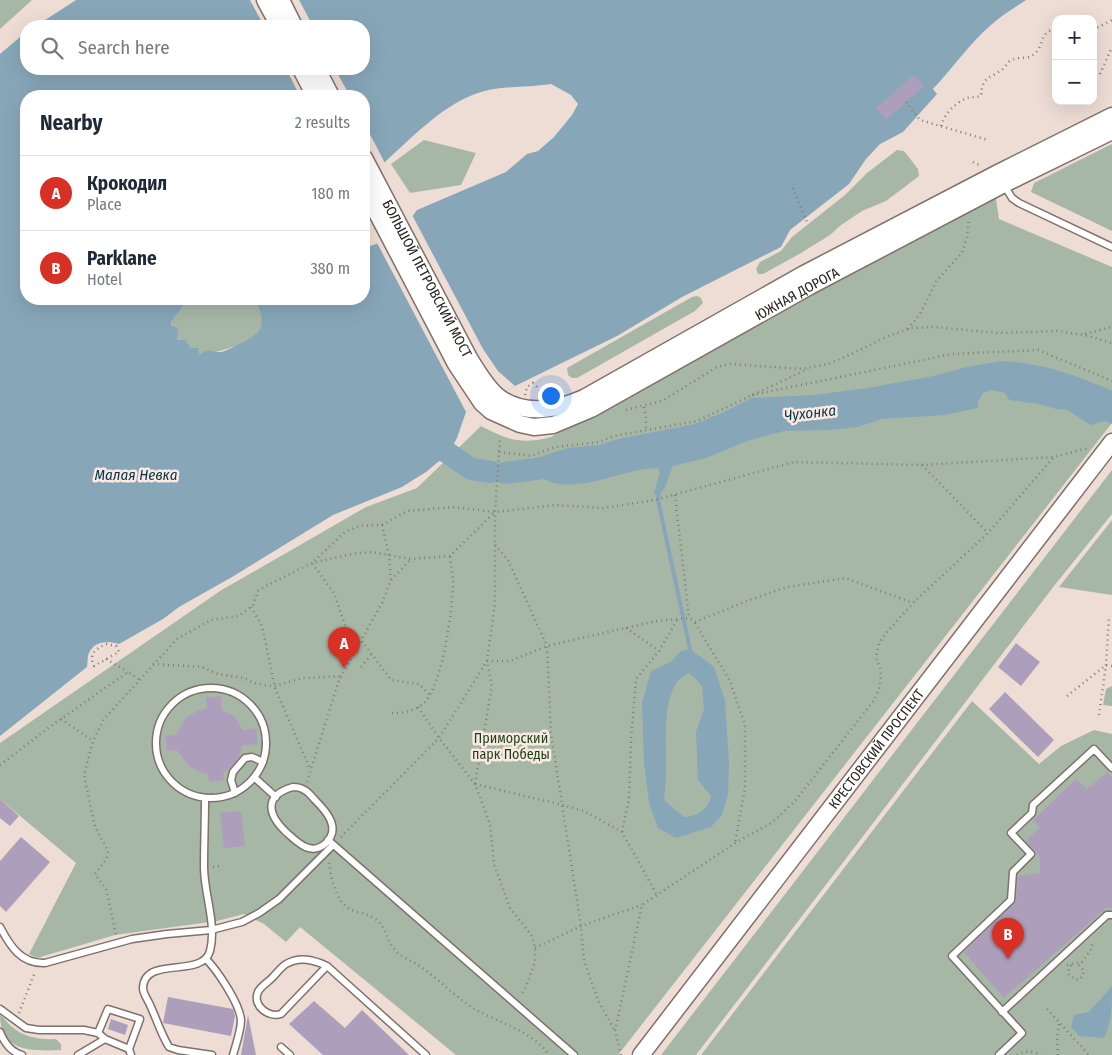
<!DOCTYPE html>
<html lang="en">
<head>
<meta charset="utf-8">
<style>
  body { margin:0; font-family:"Fira Sans Condensed",sans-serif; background:#f6f6f7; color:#1f2937 }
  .controls { position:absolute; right:15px; top:15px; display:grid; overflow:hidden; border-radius:10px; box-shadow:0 5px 20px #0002 }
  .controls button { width:45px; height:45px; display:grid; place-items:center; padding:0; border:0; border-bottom:1px solid #e0e1e3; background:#fff; color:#1f2937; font:25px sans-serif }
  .you { position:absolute; left:550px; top:395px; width:18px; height:18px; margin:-12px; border:4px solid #fff; border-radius:50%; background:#1a73e8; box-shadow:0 0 0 8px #1a73e833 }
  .badge { display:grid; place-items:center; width:32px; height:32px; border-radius:50%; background:#d93025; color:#fff; font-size:16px; font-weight:700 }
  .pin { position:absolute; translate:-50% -41px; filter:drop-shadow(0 1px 2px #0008) }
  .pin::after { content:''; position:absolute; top:26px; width:18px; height:15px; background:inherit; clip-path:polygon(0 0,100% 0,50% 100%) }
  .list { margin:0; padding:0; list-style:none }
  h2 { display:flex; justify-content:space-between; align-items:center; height:65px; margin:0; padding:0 20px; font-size:21px }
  h2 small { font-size:16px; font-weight:400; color:#747a83 }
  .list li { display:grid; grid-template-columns:32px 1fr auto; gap:15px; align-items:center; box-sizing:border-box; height:75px; padding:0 20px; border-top:1px solid #e0e1e3 }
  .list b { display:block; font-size:19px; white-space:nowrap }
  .list p { margin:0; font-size:16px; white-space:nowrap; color:#747a83 }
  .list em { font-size:16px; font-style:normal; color:#747a83 }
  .icon { flex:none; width:28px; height:28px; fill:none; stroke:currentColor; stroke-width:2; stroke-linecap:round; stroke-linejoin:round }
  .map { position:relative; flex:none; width:1112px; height:1055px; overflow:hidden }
  .search { position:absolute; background:#fff; box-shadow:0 5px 20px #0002; left:20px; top:20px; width:350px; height:55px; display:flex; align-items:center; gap:12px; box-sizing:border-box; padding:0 18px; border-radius:20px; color:#747a83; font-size:19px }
  .panel { position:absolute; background:#fff; box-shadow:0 5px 20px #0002; left:20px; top:90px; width:350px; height:215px; border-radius:20px }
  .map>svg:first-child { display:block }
  .green { fill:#a7b7a6 }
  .water { fill:#87a7b9; fill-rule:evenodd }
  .pier { fill:#edddd5 }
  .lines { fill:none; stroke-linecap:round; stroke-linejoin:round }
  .stream { stroke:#87a7b9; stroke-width:4 }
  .river { stroke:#87a7b9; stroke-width:22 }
  .building { fill:#ad9fbb }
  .service-casing { stroke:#7f716a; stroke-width:9 }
  .tertiary-casing { stroke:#7f716a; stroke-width:19 }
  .path { stroke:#857b75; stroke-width:2.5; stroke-dasharray:1 4; stroke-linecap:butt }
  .service { stroke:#fff; stroke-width:6 }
  .tertiary { stroke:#fff; stroke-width:16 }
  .labels { text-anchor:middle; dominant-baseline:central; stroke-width:5; stroke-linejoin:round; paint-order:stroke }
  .street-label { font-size:14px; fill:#282320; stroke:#faeae2 }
  .park-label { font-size:14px; fill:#1b3f1b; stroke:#faeae2 }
  .water-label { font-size:15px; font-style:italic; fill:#053348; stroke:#faeae2 }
</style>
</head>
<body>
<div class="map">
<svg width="1112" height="1055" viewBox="0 0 1112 1055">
  <rect width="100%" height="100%" fill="#edddd5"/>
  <g class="green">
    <polygon points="0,0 32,0 0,29"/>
    <polygon points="424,140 476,153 461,185 410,193 391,164"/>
    <polygon points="1112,144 1112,231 1031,192 1034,183"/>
    <polygon points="897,150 904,151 918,169 919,176 886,201 862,211 841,225 830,235 801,253 763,274 758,274 756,269 760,262 781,251 792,237 845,195 867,173"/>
    <path d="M 996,199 L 999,219 L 1112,267 L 1112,423 L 618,1055 L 456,1055 L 300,927 L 286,942 L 264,924 L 244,914 L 217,921 L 115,935 L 37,958 L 29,954 L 76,863 L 0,799 L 0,743 L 220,591 L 366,507 L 417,488 L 481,426 C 508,440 521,445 551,437 L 976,206 Z"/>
    <polygon points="697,296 701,298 703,303 695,311 577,378 572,378 568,375 567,368 574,364 692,297"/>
    <path d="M 186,299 L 255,299 C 258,306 263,318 262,326 C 259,343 214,353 199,355 L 177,340 L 171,322 L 182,308 Z"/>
    <polygon points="1112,470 1112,514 1054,586 696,1055 661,1055"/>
    <polygon points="1112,520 1112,595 1059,587"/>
    <polygon points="1112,686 1112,706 1103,705 1106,689"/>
    <polygon points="972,701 1039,764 1061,746 1094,730 1112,734 1112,1055 701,1055"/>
    <path d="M 0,1015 C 5,1018 7,1023 11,1026 C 23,1037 40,1040 56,1039 L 61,1044 L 61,1050 C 34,1051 0,1053 0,1015 Z"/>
  </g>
  <g class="water">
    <path d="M 76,0 L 1026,0 C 1014,8 1001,16 991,25 C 969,44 953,68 933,89 L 937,94 L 903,132 L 880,144 L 866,159 L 849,184 L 790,230 L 781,247 L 682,297 L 617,336 L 515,386 L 466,412 L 457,438 L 449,453 L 426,472 L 402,487 L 333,515 L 232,577 L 179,607 L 163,619 L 119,644 C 108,641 94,641 89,653 C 87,657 88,663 87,667 L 0,736 L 0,54 L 26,32 L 26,69 L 364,69 L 364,26 L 36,26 ZM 551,84 L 571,95 L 578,104 L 572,115 L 554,137 L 538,151 L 527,154 L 506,172 L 417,210 L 397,237 L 370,246 L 364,251 L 364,299 L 255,299 C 266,325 265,332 239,344 C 234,346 227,351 221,352 C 211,353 211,347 199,355 L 198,348 L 190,348 L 186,340 L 177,340 L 178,328 L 172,326 L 171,322 L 182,308 L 186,299 L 26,299 L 26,96 L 364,96 L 364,175 L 374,172 C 404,146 437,108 475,94 C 499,85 526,88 551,84 Z"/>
    <path d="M 1001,361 C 1041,362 1075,375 1111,390 L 1112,391 L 1112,424 L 1105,421 L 1091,425 L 1067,410 L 1056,409 L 1039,404 L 1009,400 L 1005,393 L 991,390 L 983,393 L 978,402 L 978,408 L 945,415 L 882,419 L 858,427 L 829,430 L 784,431 L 747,441 L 706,458 L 673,466 C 668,475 667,490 658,496 L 654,493 L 660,472 L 658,468 C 621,468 571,500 537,475 L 536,469 L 543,456 L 568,448 L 599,445 L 622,438 L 695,424 L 724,412 L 751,398 L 814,395 L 868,388 L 933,376 L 967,367 Z"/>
    <path d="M 690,649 L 714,667 L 725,700 L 729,763 L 728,794 L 722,815 L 711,827 L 676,838 L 658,828 L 649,803 L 644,763 L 642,703 L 651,671 L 671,662 L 681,651 ZM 689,673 L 695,678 L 702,686 L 704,709 L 696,732 L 698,780 L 711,796 C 708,810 698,816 684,817 L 664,800 C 665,791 666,782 666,773 C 667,748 662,708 675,685 C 679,679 683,676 689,673 Z"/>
    <path d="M 1112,986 C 1112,1005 1112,1022 1104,1038 L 1079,1036 L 1071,1027 L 1074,1015 L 1089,1012 Z"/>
  </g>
  <g class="pier">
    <polygon points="250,0 299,0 313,26 264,26"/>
    <polygon points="286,69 335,69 350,96 300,96"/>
    <polygon points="364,123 386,165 375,174 364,177"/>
    <polygon points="411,213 483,349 498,371 515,386 466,412 376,241 395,235"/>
  </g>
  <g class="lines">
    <polyline class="stream" points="659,492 658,500 690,649"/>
    <g class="river">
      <polyline points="421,439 448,453 471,469 491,472"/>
      <polyline points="505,473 566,465"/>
    </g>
  </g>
  <g class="building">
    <polygon points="914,75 924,86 886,120 876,108"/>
    <polygon points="1016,643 1040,662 1021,686 998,667"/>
    <polygon points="1005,692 1054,740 1038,757 989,709"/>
    <polygon points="221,696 222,710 234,716 243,730 256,728 258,744 243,745 239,757 231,767 223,773 224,780 209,782 208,774 199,772 188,765 177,750 167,751 165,736 176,735 186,718 197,711 207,708 206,698"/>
    <polygon points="1107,772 1112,777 1112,908 1106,908 1004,998 964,952 1016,901 1018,876 1040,873 1040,857 1026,841 1040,827 1033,820 1076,779 1087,789"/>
    <polygon points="0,799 19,816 10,826 0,818"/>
    <polygon points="241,811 245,846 224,848 220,813"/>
    <polygon points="21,837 50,862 6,912 0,906 0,861"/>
    <polygon points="168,997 233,1009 235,1016 231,1036 163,1023"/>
    <polygon points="314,1001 345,1028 362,1010 409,1055 323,1055 289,1024"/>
    <polygon points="248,1015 256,1055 241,1055"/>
    <polygon points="111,1019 128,1025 125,1035 108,1029"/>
  </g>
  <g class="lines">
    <defs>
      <g id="service">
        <polyline points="1004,185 1012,198 1019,203 1112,247"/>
        <circle cx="211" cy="743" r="55"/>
        <polyline points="255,778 276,797"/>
        <path d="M 293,787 C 304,787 309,793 315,800 C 327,812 341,828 326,843 C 311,857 297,842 286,832 C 267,814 264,795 293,787 Z"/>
        <polyline points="235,793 231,780 233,772 245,758 252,757 263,762"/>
        <path d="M 205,799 C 205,822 204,844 204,867 C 204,894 217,924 210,951 C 202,979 144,955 143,988 C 143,994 148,1000 150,1005 C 157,1020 161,1034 169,1047 L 178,1050 L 212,1055"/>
        <polyline points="328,840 574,1055"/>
        <path d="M 0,927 C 10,946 21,964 45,963 L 132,939 L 167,934 L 211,930 L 242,922 L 259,913 L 279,899 L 333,845"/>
        <path d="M 206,959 C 217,970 240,1004 241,1020 C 241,1031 236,1044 233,1055"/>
        <path d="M 327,966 L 281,1014 C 269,1018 252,1006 258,992 C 260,987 268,982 272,978 C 276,974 281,967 286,964 C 300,956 314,960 327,966 L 426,1055"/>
        <polyline points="0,1009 26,1028 39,1030 84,1030 98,1033 105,1039 129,1049 131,1055"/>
        <polyline points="1002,1012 1107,915 1112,915"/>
        <path d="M 0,1032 C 4,1042 11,1052 22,1055"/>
        <polyline points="98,1033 108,1009 140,1019 129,1049"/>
        <polyline points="281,1047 290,1055"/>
        <polyline points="78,1055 105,1039"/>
        <polyline points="999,1055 1022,1033 952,956 1011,900 1013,872 1031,854 1011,833 1032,813 1033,805 1094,749 1112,768"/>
      </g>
      <g id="tertiary">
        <polyline points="265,0 279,26"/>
        <polyline points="281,0 294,26"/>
        <polyline points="301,69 315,96"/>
        <polyline points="317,69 331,96"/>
        <path id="s1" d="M 364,158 L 469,358 C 477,371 485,385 496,395 C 522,417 557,410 584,398 L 804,274 L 998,173 L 1112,116"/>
        <path id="s2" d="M 364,188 L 456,364 L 482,403 L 491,411 L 520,424 L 534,427 L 553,425 L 591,409 L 810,286 L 1004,184 L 1112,131"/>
        <path id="s3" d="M 641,1055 L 1112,442"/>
      </g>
    </defs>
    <use href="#service" class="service-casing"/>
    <use href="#tertiary" class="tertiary-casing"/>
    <g class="path">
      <polyline points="1093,30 1112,20"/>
      <polyline points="1100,74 1112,47"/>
      <polyline points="906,102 920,120 988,140"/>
      <path d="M 941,126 C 944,115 954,104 965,99 C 970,96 976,98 981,96 C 982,75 991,79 1004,68 C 1007,65 1008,61 1012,60 C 1019,56 1028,60 1034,54 C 1045,46 1038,32 1056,29"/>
      <polyline points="973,162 981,166"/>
      <polyline points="793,188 807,222"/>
      <polyline points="908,329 920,314 937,280 962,253 967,237 969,218"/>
      <polyline points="1085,334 1112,327"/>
      <polyline points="525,395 527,387 533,383 540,390 540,396"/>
      <polyline points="752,395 952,354 1038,350 1112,381"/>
      <polyline points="644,407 646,418 646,430"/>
      <polyline points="626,410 662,401 717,367 730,364 802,369 828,364 852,354 888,336 911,328 935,327 998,333 1057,331 1084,335 1112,343"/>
      <polyline points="499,452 531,456 555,447 599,442 614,436 697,421 808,369"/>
      <polyline points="922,465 988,533"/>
      <polyline points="675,495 689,618"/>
      <polyline points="382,525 407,511 455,507 495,512 555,505 603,508 655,500 794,462 922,465 1054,457 1088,448"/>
      <polyline points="495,545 508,560 547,646 551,734 581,926 584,961 598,1000 615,1031"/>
      <polyline points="391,580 389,555 382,525 359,526 345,532 312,563 334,593 347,631 362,641 391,680 419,684 430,695"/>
      <polyline points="251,607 262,626 275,688 310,769"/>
      <polyline points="695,623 730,681 745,725 745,788 735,843"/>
      <polyline points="626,628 659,651"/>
      <path d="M 106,644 L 116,646 L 119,652 L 94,666 C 88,653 96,649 106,644 Z"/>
      <polyline points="106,659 128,672"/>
      <polyline points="153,664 202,667 218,674 244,678 254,683 264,685 274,686 303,678 342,676"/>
      <polyline points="361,667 371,655"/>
      <polyline points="1067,696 1106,665 1112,666"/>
      <polyline points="418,707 439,738 475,784 490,824 494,864 510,908 532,936 535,948 535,962 525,989 520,996"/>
      <path d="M 392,713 C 402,714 417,710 424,703 C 442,686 453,609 453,583 C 453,574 451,565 450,556"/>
      <polyline points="1099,715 1106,665 1109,616"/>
      <polyline points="61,719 93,741"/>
      <polyline points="0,765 51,726 128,672 140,680"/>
      <polyline points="307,782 339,680 382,603 391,580 411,559"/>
      <polyline points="475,784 492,686 487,661 495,603 495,512 500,437"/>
      <polyline points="475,784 563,805 584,811 622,832 657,895"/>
      <polyline points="622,832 629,799 631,739 636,679 659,651 677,620"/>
      <polyline points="341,837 439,738 487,661 510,661 547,646 656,621 689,618 695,622 747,601 787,587 845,578 913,603"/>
      <path d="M 329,863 C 331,877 335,899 348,908 C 358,914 370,913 379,922 C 388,932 386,940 396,951 C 401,957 411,960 418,965 C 434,976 448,989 463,1001 C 485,1019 517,1024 539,1044 C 543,1047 546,1051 549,1055"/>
      <polyline points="213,867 220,866"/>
      <polyline points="116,934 106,889 95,874 107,858 108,851 95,827 84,775 93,741 104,719 177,639 211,620 239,616 253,605 258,591 264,587 312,563 352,554 371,552 411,559 450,556 495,512"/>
      <polyline points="535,948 581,926 642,905"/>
      <polyline points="1067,965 1082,962 1092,948 1092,941"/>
      <polyline points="1071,965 1068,972 1069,976 1078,980 1082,977 1084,971 1077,963"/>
      <polyline points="1047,1009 1089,1055"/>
      <polyline points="19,1013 35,972"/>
      <polyline points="621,1055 615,1031 642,905 735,843 773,822 795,801 875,699 880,686 881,671 876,657 879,644 885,634 913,603 988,533 1054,457"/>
      <path d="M 1017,1055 C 1024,1050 1033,1051 1041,1055"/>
      <polyline points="1058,1055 1057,1040 1059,1022"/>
    </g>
    <use href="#service" class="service"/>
    <use href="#tertiary" class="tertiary"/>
  </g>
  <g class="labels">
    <g class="street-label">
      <text stroke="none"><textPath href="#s1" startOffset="136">БОЛЬШОЙ ПЕТРОВСКИЙ МОСТ</textPath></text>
      <text stroke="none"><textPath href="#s2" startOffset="600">ЮЖНАЯ ДОРОГА</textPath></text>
      <text stroke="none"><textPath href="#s3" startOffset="386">КРЕСТОВСКИЙ ПРОСПЕКТ</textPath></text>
    </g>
    <g class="park-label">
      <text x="511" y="738">Приморский<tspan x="511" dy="16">парк Победы</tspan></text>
    </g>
    <g class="water-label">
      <text transform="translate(810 413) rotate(-6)">Чухонка</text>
      <text x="136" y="475">Малая Невка</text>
    </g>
  </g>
</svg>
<div class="controls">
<button>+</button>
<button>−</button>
</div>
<div class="you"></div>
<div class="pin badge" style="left:344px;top:668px">A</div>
<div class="pin badge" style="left:1008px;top:959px">B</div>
<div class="search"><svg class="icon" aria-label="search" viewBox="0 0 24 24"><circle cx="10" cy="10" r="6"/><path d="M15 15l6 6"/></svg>Search here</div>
<section class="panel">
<h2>Nearby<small>2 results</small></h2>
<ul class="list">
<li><span class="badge">A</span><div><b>Крокодил</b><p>Place</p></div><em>180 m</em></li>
<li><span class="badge">B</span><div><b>Parklane</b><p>Hotel</p></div><em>380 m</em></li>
</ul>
</section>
</div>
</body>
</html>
